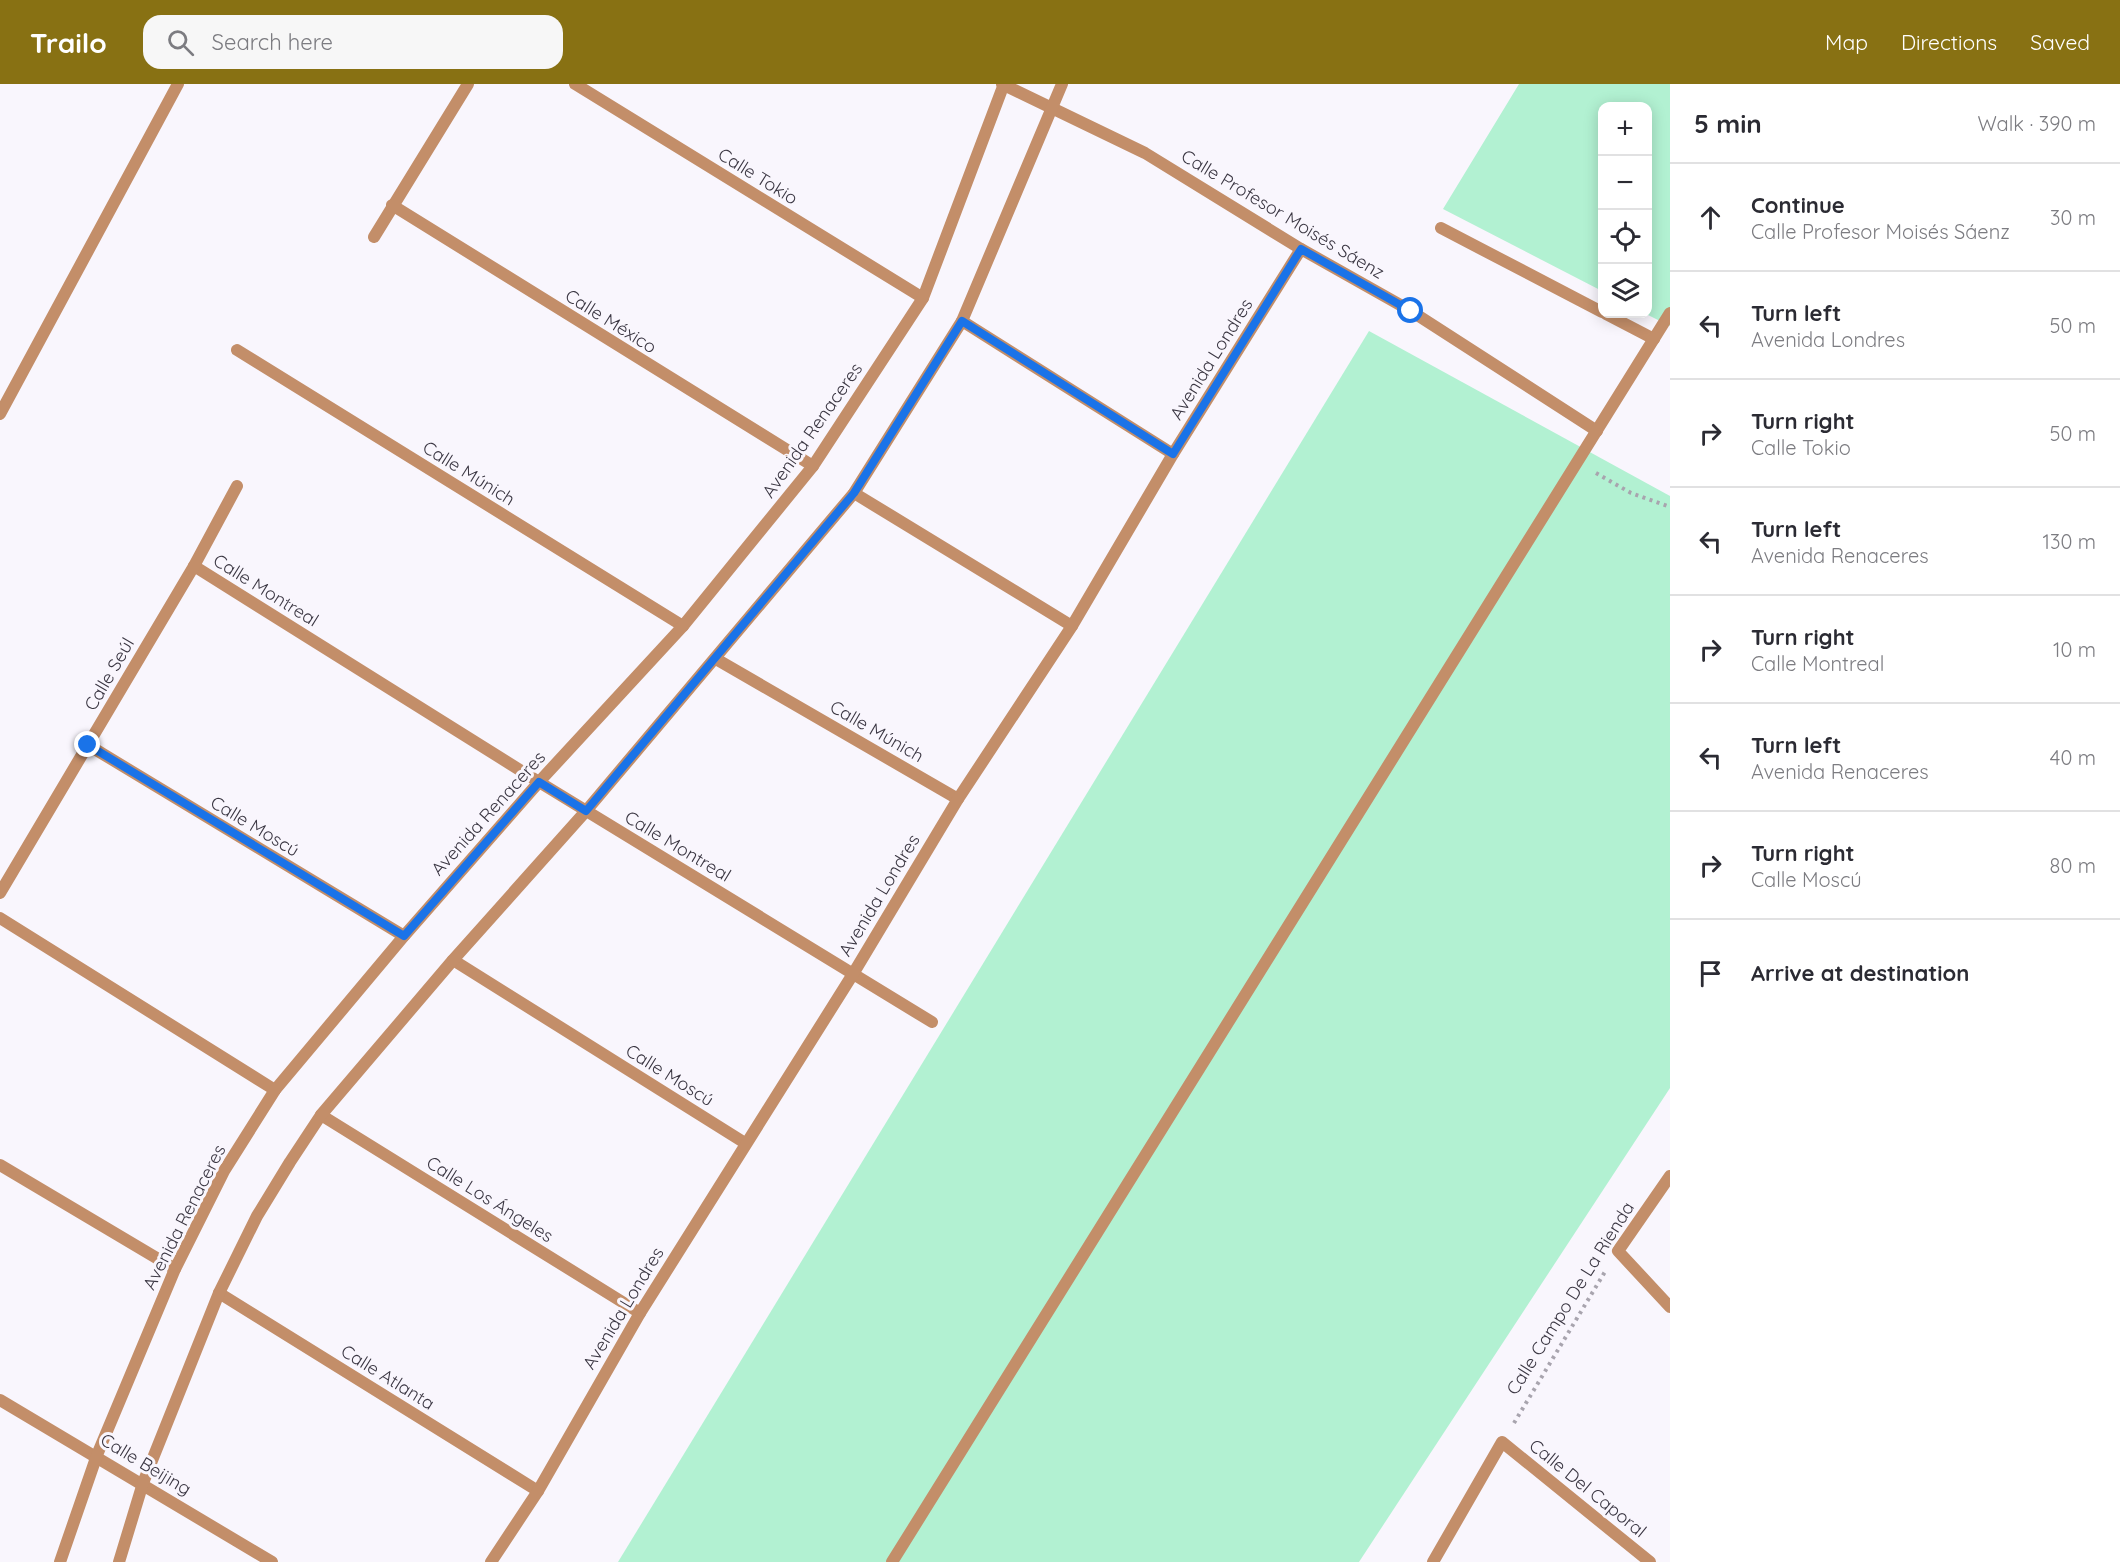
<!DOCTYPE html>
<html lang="en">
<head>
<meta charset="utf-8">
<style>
  body { margin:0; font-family:Quicksand,sans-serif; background:#f7f7f7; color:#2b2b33 }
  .controls { position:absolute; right:18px; top:18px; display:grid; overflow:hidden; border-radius:12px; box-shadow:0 3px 15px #0003 }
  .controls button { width:54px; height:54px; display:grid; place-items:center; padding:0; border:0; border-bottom:2px solid #e1e1e2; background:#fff; color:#2b2b33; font:30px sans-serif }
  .stop { position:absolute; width:18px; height:18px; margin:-14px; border:4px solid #1a73e8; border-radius:50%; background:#fff }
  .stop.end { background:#1a73e8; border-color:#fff; box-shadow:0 2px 6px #0008 }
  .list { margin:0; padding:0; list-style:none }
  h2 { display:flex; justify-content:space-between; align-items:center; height:78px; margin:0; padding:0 24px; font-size:26px }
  h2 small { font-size:20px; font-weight:400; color:#7c7c81 }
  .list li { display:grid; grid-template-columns:39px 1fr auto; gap:18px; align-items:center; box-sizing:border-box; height:108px; padding:0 24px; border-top:2px solid #e1e1e2 }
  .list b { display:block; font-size:22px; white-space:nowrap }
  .list p { margin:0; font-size:20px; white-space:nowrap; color:#7c7c81 }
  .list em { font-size:20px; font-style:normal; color:#7c7c81 }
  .icon { flex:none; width:33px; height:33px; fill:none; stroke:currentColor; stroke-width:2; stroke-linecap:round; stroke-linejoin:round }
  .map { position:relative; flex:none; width:1670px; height:1478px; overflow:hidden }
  header { display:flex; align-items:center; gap:36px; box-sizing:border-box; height:84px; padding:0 30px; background:#887113; color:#fff }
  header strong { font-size:28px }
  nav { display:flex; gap:33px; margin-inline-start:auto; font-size:21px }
  .search { width:420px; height:54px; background:#f7f7f7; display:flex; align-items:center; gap:15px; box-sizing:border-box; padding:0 21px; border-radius:18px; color:#7c7c81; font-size:22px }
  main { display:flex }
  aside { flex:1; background:#fff }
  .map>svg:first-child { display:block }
  .green { fill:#b2f1d2 }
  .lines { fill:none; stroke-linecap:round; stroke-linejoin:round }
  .path { stroke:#a8a4ae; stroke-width:4; stroke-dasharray:3 4.5; stroke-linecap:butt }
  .lane { stroke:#c38e69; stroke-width:12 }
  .street { stroke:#c38e69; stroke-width:12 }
  .route { stroke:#1a73e8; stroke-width:8 }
  .labels { text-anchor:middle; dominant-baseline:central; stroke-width:6; stroke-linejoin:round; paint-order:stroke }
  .street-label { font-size:18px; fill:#3b3743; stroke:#f9f6fd }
</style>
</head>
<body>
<header>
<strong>Trailo</strong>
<div class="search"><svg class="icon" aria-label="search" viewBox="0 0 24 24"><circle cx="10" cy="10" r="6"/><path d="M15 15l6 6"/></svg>Search here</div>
<nav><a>Map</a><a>Directions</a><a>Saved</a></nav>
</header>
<main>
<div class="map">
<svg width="1670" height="1478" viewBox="0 0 1670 1478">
  <rect width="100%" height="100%" fill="#f9f6fd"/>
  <g class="green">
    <polygon points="1519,0 1670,0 1670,242 1646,230 1648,22 1602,22 1602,207 1443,125"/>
    <polygon points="1369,247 1670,412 1670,1004 1359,1478 618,1478"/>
  </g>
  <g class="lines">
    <g class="path">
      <polyline points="1596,389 1631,409 1670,423"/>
      <polyline points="1514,1339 1606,1186"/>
    </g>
    <g class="lane">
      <polyline points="1441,144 1602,228"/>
      <polyline points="1606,230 1654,255"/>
      <polyline points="0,330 178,0"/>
    </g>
    <g class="street">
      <polyline points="575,0 923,214"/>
      <polyline points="1002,0 1145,69 1301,165 1411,227 1597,347"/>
      <polyline points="392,121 813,382"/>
      <polyline points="374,153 468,0"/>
      <polyline points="962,237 1173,370"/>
      <polyline points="237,266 683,542"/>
      <polyline points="854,409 1072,542"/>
      <polyline points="194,482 539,698 932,938"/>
      <polyline points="716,575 958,715"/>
      <polyline points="88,661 404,852"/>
      <polyline points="0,809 194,482 237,402"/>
      <polyline points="0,834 275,1006"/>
      <polyline points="453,876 745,1059"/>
      <polyline points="321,1031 640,1229"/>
      <polyline points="0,1081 175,1185"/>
      <polyline points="1670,1092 1618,1167 1670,1223"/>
      <polyline points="219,1209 538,1407"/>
      <polyline points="0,1316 272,1478"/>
      <polyline points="60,1478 97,1371 175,1185 224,1087 275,1006 404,852 539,698 683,542 813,382 923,214 1004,0"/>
      <polyline points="119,1478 143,1399 219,1209 257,1132 290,1078 321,1031 453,876 586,727 854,409 962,237 1062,0"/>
      <polyline points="491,1478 538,1407 640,1229 853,890 958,715 1072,542 1173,370 1301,165"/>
      <polyline points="892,1478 1670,229"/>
      <polyline points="1433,1478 1502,1358 1650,1478"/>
    </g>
  </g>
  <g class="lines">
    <polyline class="route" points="88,661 404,852 539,698 586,727 854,409 962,237 1173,370 1301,165 1411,227"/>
  </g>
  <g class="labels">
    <g class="street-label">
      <text transform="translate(758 92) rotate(32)">Calle Tokio</text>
      <text transform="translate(1283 130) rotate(31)">Calle Profesor Moisés Sáenz</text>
      <text transform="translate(611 237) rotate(32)">Calle México</text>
      <text transform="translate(1211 275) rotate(-58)">Avenida Londres</text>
      <text transform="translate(812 346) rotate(-55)">Avenida Renaceres</text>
      <text transform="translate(469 389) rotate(32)">Calle Múnich</text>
      <text transform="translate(266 506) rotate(32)">Calle Montreal</text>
      <text transform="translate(109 590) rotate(-60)">Calle Seúl</text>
      <text transform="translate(877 647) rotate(30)">Calle Múnich</text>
      <text transform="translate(488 729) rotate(-48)">Avenida Renaceres</text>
      <text transform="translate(255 742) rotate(31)">Calle Moscú</text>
      <text transform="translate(678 762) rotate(31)">Calle Montreal</text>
      <text transform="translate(879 811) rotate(-59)">Avenida Londres</text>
      <text transform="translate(670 991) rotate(32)">Calle Moscú</text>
      <text transform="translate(490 1115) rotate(32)">Calle Los Ángeles</text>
      <text transform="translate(184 1133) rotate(-63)">Avenida Renaceres</text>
      <text transform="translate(1570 1214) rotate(-58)">Calle Campo De La Rienda</text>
      <text transform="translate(623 1224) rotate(-59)">Avenida Londres</text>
      <text transform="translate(388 1293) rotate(32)">Calle Atlanta</text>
      <text transform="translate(146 1380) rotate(31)">Calle Beijing</text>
      <text transform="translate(1588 1404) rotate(39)">Calle Del Caporal</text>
    </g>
  </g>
</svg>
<div class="controls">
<button>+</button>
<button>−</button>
<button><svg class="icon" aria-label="locate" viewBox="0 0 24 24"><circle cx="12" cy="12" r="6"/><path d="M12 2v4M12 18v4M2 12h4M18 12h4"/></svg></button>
<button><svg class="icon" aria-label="layers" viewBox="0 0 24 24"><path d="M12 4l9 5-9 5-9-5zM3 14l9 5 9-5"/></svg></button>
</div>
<div class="stop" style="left:1411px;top:227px"></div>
<div class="stop end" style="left:88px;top:661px"></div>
</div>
<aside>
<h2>5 min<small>Walk · 390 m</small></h2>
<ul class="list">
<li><svg class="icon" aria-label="ahead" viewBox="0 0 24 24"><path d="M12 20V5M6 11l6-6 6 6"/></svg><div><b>Continue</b><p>Calle Profesor Moisés Sáenz</p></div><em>30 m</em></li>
<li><svg class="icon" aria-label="left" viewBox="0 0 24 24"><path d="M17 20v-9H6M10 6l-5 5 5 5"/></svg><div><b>Turn left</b><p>Avenida Londres</p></div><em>50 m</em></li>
<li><svg class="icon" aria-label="right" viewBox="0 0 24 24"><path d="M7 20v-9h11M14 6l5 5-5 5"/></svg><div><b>Turn right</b><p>Calle Tokio</p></div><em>50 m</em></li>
<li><svg class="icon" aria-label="left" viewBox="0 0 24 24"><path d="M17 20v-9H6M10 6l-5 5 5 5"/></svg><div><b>Turn left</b><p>Avenida Renaceres</p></div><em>130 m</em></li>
<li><svg class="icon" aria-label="right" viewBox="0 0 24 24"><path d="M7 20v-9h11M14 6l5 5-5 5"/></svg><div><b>Turn right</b><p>Calle Montreal</p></div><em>10 m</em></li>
<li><svg class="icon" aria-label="left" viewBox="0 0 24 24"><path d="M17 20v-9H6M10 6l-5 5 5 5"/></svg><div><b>Turn left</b><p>Avenida Renaceres</p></div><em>40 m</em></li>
<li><svg class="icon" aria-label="right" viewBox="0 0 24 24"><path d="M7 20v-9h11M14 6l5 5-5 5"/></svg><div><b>Turn right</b><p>Calle Moscú</p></div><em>80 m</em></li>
<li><svg class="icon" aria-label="arrive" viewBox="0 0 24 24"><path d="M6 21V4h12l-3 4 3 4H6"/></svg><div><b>Arrive at destination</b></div></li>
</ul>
</aside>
</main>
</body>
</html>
